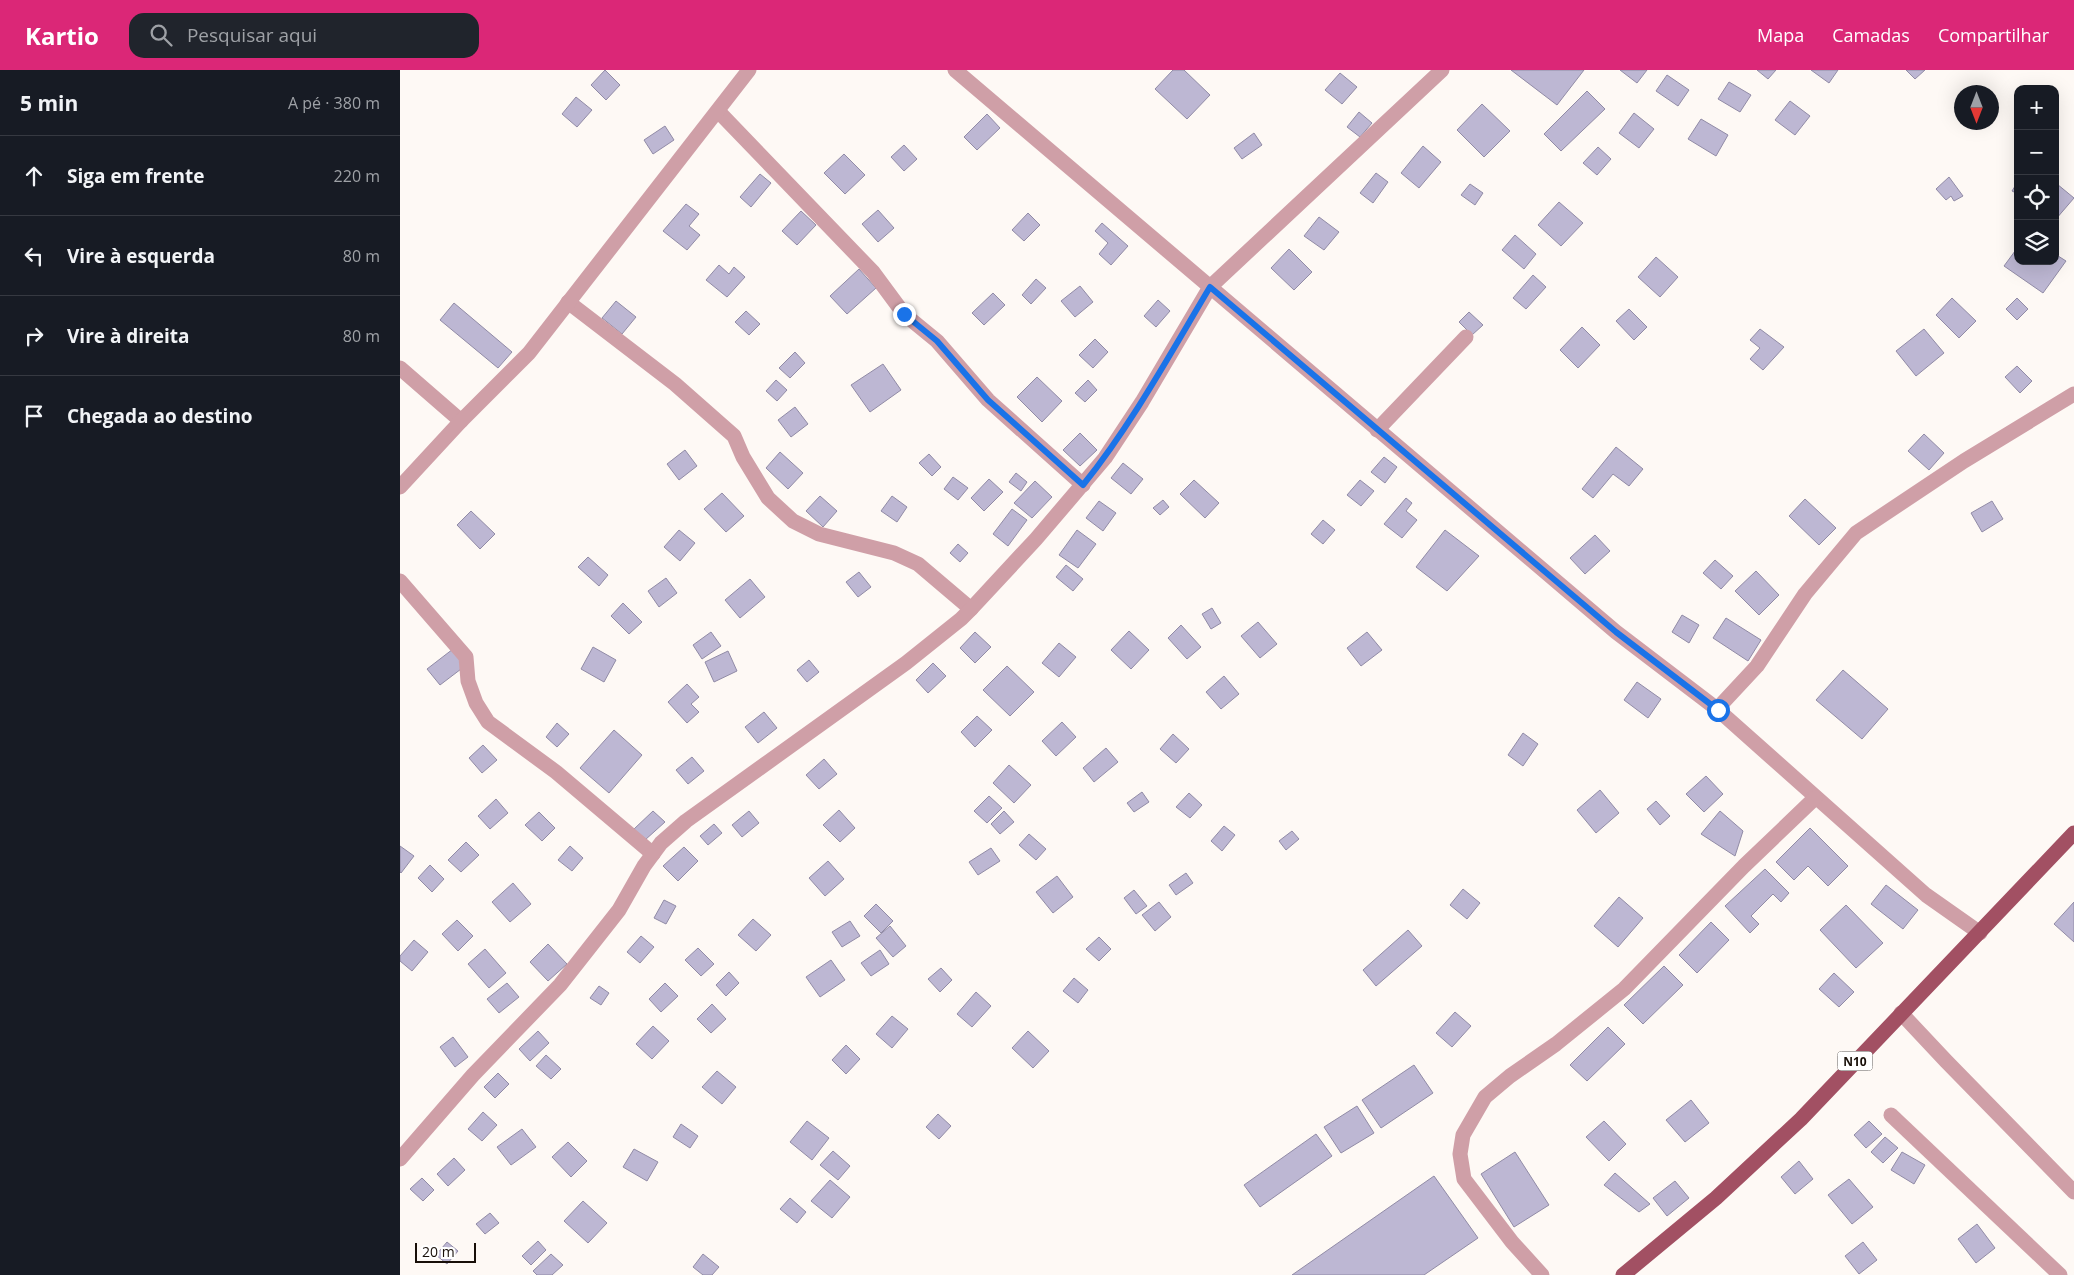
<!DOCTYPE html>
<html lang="pt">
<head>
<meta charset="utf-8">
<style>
  body { margin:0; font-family:"Open Sans",sans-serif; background:#20242c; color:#f1f3f6 }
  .controls { position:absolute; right:15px; top:15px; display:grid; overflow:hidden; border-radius:10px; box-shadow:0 5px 20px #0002 }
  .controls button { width:45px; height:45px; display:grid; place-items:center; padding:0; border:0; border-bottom:1px solid #363941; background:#171b24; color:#f1f3f6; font:25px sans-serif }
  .compass { position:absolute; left:1554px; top:15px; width:45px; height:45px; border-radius:50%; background:#171b24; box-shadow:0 5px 20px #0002; rotate:180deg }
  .scale { position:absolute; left:15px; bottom:12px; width:61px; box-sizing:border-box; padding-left:5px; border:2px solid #180f08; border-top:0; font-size:14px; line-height:18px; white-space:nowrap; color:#180f08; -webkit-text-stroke:4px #fff; paint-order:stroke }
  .stop { position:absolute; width:15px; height:15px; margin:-11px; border:4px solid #1a73e8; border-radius:50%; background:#fff }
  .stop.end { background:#1a73e8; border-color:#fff; box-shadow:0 1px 5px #0008 }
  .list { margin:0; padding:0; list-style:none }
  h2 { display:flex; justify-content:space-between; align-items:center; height:65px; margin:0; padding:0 20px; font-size:21px }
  h2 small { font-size:16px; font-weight:400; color:#9ea1a6 }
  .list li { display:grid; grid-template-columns:32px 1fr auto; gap:15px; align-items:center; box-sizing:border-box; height:80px; padding:0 20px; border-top:1px solid #363941 }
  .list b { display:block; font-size:19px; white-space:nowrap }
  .list em { font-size:16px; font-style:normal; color:#9ea1a6 }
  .icon { flex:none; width:28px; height:28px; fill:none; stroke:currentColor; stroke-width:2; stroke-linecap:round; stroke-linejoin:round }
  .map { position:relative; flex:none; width:1674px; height:1205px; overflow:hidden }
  header { display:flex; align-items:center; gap:30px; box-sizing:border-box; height:70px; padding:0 25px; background:#db2777; color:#fff }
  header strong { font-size:24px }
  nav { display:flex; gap:28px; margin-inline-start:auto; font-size:18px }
  .search { width:350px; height:45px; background:#20242c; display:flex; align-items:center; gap:12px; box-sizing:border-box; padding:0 18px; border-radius:15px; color:#9ea1a6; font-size:19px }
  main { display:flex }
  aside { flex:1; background:#171b24 }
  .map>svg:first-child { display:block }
  .building { fill:#bdb7d3; stroke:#918ba6 }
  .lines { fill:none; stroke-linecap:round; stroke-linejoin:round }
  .minor { stroke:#cf9fa7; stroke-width:15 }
  .primary { stroke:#a25063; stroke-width:15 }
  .route { stroke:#1a73e8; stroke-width:6 }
  .labels { text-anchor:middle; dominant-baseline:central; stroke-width:4; stroke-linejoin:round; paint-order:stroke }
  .shield { fill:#fff; stroke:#5d5752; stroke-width:1 }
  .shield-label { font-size:12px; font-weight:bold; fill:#180f08 }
</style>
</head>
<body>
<header>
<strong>Kartio</strong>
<div class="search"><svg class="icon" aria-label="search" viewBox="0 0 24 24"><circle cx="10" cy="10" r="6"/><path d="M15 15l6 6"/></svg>Pesquisar aqui</div>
<nav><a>Mapa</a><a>Camadas</a><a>Compartilhar</a></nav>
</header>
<main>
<aside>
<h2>5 min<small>A pé · 380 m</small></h2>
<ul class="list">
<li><svg class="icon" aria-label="ahead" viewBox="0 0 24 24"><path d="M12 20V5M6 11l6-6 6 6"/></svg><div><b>Siga em frente</b></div><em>220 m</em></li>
<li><svg class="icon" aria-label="left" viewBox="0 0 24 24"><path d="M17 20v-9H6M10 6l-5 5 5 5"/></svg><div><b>Vire à esquerda</b></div><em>80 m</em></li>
<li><svg class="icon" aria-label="right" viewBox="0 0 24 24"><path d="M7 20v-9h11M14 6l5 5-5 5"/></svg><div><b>Vire à direita</b></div><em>80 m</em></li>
<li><svg class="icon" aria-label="arrive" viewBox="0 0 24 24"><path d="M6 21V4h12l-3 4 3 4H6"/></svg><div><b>Chegada ao destino</b></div></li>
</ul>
</aside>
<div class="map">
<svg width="1674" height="1205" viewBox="0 0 1674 1205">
  <rect width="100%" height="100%" fill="#fef9f5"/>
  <g class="building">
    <polygon points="205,0 220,15 206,30 191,15"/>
    <polygon points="773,0 784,0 810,25 787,49 755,19"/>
    <polygon points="1111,0 1184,0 1157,35"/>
    <polygon points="1220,0 1247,0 1237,13"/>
    <polygon points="1357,0 1376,0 1368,9"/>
    <polygon points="1411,0 1438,0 1429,13"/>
    <polygon points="1506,0 1525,0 1515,9"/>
    <polygon points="940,3 957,17 942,34 925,20"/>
    <polygon points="1267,5 1289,20 1278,36 1256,21"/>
    <polygon points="1329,12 1351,25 1340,42 1318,29"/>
    <polygon points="1187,21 1205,39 1161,81 1144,64"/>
    <polygon points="176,27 192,40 177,57 162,44"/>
    <polygon points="1390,31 1410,46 1395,65 1375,50"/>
    <polygon points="1082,34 1110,61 1084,87 1057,60"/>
    <polygon points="959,42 972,53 960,67 947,57"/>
    <polygon points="1234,43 1254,59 1239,78 1219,63"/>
    <polygon points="587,44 600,58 577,80 564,67"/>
    <polygon points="1301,49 1328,65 1316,86 1288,69"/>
    <polygon points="265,56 274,70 253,84 244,70"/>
    <polygon points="854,63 862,75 842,89 834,78"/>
    <polygon points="504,75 517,89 504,101 491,87"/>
    <polygon points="1023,76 1041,92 1019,118 1001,103"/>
    <polygon points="1198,77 1211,89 1197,105 1183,93"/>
    <polygon points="444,84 465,105 445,124 424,103"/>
    <polygon points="976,103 988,112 973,133 960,123"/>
    <polygon points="360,104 371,113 351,137 340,127"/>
    <polygon points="1549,107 1563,126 1554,131 1551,126 1546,130 1536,119"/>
    <polygon points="1617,113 1618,113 1618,124 1612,121"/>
    <polygon points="1070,114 1083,123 1075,135 1061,125"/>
    <polygon points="1657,114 1674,128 1656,149 1655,116"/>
    <polygon points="1159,132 1183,153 1161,176 1138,155"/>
    <polygon points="286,134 299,144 289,156 300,165 287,180 263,161"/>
    <polygon points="478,140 494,158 478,172 462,154"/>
    <polygon points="401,141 416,155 397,175 382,161"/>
    <polygon points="628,143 640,155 624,171 612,160"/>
    <polygon points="919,147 939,162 924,180 904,166"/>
    <polygon points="702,153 728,176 711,195 699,184 708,173 695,161"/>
    <polygon points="1115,165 1136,184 1124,199 1102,180"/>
    <polygon points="1618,177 1618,191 1655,191 1655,184 1666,191 1643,223 1604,196"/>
    <polygon points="889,179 912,202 894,220 871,198"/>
    <polygon points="1256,187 1278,207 1260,227 1238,207"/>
    <polygon points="319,195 329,204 334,197 345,207 327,227 306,210"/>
    <polygon points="459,199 476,218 447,244 430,226"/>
    <polygon points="1133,205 1146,217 1126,239 1113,228"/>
    <polygon points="636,209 646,218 631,234 622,225"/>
    <polygon points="680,216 693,232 675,247 661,231"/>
    <polygon points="593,223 605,235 584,255 572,243"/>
    <polygon points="1552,228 1576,251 1559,268 1536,245"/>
    <polygon points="1617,228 1628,239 1617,250 1606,239"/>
    <polygon points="758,230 770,241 756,257 744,246"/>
    <polygon points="216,231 236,247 222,264 202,248"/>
    <polygon points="54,233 112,282 98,298 40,250"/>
    <polygon points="1229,239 1247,257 1234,270 1216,251"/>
    <polygon points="346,241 360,254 349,265 335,252"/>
    <polygon points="1069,242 1083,255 1072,265 1059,252"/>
    <polygon points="1182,257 1200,275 1178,298 1160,280"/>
    <polygon points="1360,259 1384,277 1363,300 1350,289 1360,278 1350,270"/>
    <polygon points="1524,259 1544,283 1516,306 1496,281"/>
    <polygon points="695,269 708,282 693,298 679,285"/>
    <polygon points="395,282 405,293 390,308 379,298"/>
    <polygon points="483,294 501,320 470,342 451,315"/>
    <polygon points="1617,296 1632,311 1620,323 1605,307"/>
    <polygon points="637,307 662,331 642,352 617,327"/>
    <polygon points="376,310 387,320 377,331 366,321"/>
    <polygon points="688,310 697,320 685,332 675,323"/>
    <polygon points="395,337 408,354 391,367 378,350"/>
    <polygon points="680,363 697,380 680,396 663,380"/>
    <polygon points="1524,364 1544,383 1529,400 1508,381"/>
    <polygon points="1216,377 1243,399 1229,416 1213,404 1193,428 1182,419"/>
    <polygon points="285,380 297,396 279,410 267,394"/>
    <polygon points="380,382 403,403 388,419 366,398"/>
    <polygon points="529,384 541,397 532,406 519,393"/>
    <polygon points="984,387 997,397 985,413 971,402"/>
    <polygon points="723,393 743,409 731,424 711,408"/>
    <polygon points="616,403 627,412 621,421 609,412"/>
    <polygon points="553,407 568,418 558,430 544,419"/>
    <polygon points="589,409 603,422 584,441 571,428"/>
    <polygon points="794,410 819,433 805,448 780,424"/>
    <polygon points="960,410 974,421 961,436 947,425"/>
    <polygon points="635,411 652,427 632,448 614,433"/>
    <polygon points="322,423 344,446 326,462 304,439"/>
    <polygon points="420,426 437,441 423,457 406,441"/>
    <polygon points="492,426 507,437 497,452 481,441"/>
    <polygon points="1006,428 1012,433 1006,441 1017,450 1002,468 984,454"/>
    <polygon points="1405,429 1436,458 1419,475 1389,446"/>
    <polygon points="763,430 769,437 760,445 753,438"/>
    <polygon points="699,431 716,443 703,461 686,448"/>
    <polygon points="1592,431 1603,449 1582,462 1571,443"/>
    <polygon points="612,439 627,450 608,476 593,464"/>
    <polygon points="71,441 95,464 80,479 57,455"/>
    <polygon points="923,450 935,460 923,474 911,464"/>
    <polygon points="279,460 295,473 280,491 264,477"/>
    <polygon points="677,460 696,474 678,498 659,485"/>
    <polygon points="1045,460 1079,486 1047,521 1016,497"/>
    <polygon points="1195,465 1210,481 1185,504 1170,488"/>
    <polygon points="558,474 568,483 560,492 550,483"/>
    <polygon points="188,487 208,505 199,516 178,497"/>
    <polygon points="1315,490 1333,506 1321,519 1303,503"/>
    <polygon points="666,495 683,509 673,521 656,507"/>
    <polygon points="1356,501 1379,525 1359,545 1335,521"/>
    <polygon points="459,502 471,517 458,527 446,512"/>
    <polygon points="266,508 277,523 259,537 248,521"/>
    <polygon points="350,509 365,527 340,548 325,530"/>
    <polygon points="223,533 242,552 229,564 211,546"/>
    <polygon points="812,538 821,553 811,559 802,544"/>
    <polygon points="1282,545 1299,555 1289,573 1272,562"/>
    <polygon points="1326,548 1361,570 1348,591 1313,568"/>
    <polygon points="858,552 877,574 860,588 841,566"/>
    <polygon points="781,555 801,577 787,589 768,568"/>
    <polygon points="729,561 749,580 731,599 711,580"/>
    <polygon points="311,562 321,576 302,589 293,575"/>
    <polygon points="575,562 591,577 575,593 560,578"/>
    <polygon points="967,562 982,580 961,596 947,578"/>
    <polygon points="659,573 676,587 659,607 642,593"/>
    <polygon points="193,577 216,590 204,612 181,599"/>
    <polygon points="53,579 65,596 40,615 27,599"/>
    <polygon points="328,581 337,601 314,612 305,592"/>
    <polygon points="409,590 419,602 407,612 397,600"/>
    <polygon points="533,593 546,606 528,623 516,610"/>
    <polygon points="607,596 634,622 610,646 583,620"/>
    <polygon points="1443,600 1488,639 1462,669 1416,630"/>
    <polygon points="824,606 839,624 821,639 806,622"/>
    <polygon points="1237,612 1261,629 1248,648 1224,630"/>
    <polygon points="287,614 299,627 291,634 299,642 287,653 268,632"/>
    <polygon points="364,642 377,658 358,673 345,657"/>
    <polygon points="577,646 592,660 575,677 561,662"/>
    <polygon points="662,652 676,667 656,686 642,671"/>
    <polygon points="157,653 169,664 157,677 146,667"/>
    <polygon points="214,660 242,685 209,723 180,698"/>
    <polygon points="1123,663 1138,674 1123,696 1108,685"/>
    <polygon points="773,664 789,679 776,693 760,679"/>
    <polygon points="83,675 97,690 82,703 69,688"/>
    <polygon points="706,678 718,692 694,712 683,698"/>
    <polygon points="292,687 304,701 288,714 276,700"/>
    <polygon points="424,689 437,704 419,719 406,705"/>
    <polygon points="609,695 631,715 614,733 593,713"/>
    <polygon points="1306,706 1323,724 1304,742 1286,724"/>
    <polygon points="1200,720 1219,743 1196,763 1177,740"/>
    <polygon points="742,722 749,732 734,742 727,733"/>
    <polygon points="789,723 802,735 790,748 776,737"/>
    <polygon points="589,726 602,738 587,753 574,741"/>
    <polygon points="96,729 108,743 90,759 78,746"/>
    <polygon points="1256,731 1270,746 1260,755 1247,739"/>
    <polygon points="439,740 455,758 440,772 423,755"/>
    <polygon points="253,741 265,752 245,770 234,759"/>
    <polygon points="349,741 359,753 342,767 332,755"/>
    <polygon points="604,741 614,752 600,764 591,754"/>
    <polygon points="1320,741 1343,761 1335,786 1301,764"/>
    <polygon points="139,742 155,758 142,771 125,755"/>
    <polygon points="314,754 322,763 308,775 300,766"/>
    <polygon points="824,756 835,765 822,781 811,771"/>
    <polygon points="1410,758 1448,796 1428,816 1408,796 1394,810 1376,792"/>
    <polygon points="892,761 899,769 886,780 879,771"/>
    <polygon points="629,764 646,779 636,790 619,775"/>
    <polygon points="66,772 79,785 61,802 48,790"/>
    <polygon points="0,776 14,786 1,803 0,802"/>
    <polygon points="170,776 183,788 172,801 158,790"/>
    <polygon points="284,777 298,791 278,811 263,796"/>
    <polygon points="591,778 600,791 578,805 569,792"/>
    <polygon points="428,791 444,809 425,826 409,808"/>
    <polygon points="30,795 44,809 32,822 18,808"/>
    <polygon points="1365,799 1389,823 1381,832 1373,824 1351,846 1359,854 1350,863 1325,836"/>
    <polygon points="786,803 793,813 776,825 769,815"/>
    <polygon points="657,806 673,827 653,843 636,822"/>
    <polygon points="113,813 131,834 110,852 92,832"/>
    <polygon points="1486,815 1518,840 1503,859 1471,834"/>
    <polygon points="1063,819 1080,833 1067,849 1050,835"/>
    <polygon points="734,820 747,836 736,844 724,828"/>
    <polygon points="1219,827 1243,848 1218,877 1194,856"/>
    <polygon points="264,830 276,836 266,854 254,848"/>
    <polygon points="759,832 771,847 755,861 742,845"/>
    <polygon points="1674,832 1674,872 1654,854"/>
    <polygon points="476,834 493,851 481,863 464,846"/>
    <polygon points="1446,835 1483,873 1456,898 1420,860"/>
    <polygon points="353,849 371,865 356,881 338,865"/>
    <polygon points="57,850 73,866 58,881 42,864"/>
    <polygon points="450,851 460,866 442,877 432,862"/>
    <polygon points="1311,852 1329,870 1297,903 1279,885"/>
    <polygon points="490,856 506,876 493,887 476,868"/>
    <polygon points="1008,860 1022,876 976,916 963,900"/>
    <polygon points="241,866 254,877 240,893 227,882"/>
    <polygon points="699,867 711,879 699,891 686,879"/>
    <polygon points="14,870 28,882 12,901 0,891 0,886"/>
    <polygon points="148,874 167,894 148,911 130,892"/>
    <polygon points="298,878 314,894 301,906 285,890"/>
    <polygon points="85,879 106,903 89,918 68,894"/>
    <polygon points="480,880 489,894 471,906 461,893"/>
    <polygon points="431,890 445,910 420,927 406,907"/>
    <polygon points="1264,896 1283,915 1243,954 1224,935"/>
    <polygon points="541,898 552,910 540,922 528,909"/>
    <polygon points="329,902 339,913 326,926 316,915"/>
    <polygon points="1434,903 1454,922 1439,937 1419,919"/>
    <polygon points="674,908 688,920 678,933 663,921"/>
    <polygon points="107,913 119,927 99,943 87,929"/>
    <polygon points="265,913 278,926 261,942 249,929"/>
    <polygon points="199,916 209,923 201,935 190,928"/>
    <polygon points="576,922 591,936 572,957 557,944"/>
    <polygon points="312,934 326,949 311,963 297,949"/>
    <polygon points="1055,942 1071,956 1052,977 1036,963"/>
    <polygon points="492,946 508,959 492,978 476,964"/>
    <polygon points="253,956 269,971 252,989 236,974"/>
    <polygon points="1208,957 1225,974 1187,1011 1170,995"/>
    <polygon points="138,961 149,973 130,991 119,979"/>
    <polygon points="628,961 649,981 633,998 612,978"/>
    <polygon points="53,967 68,987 55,997 40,977"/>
    <polygon points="446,975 460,989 446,1004 432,990"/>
    <polygon points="146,985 161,999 151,1009 136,996"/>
    <polygon points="1014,995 1033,1023 981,1058 962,1030"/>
    <polygon points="317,1001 336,1017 322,1034 302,1017"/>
    <polygon points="98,1003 109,1014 95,1028 84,1017"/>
    <polygon points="1291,1030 1309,1053 1285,1072 1266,1050"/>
    <polygon points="957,1036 974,1063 941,1083 924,1057"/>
    <polygon points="83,1042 97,1055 82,1071 68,1059"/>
    <polygon points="538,1044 551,1056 539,1069 526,1057"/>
    <polygon points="407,1051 429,1068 412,1090 390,1072"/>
    <polygon points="1204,1051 1226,1074 1209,1091 1186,1067"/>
    <polygon points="1469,1051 1482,1064 1466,1078 1454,1065"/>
    <polygon points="281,1054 298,1066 290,1078 273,1067"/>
    <polygon points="122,1059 136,1077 111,1095 97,1077"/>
    <polygon points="916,1064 932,1086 860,1137 844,1115"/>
    <polygon points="1485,1067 1498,1078 1483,1093 1471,1082"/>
    <polygon points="168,1072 187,1091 171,1107 152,1087"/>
    <polygon points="234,1079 258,1092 247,1111 223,1097"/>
    <polygon points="433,1081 450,1096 438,1110 420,1095"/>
    <polygon points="1115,1082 1149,1135 1114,1157 1081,1104"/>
    <polygon points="1502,1082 1525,1095 1514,1114 1491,1100"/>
    <polygon points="54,1088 65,1100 48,1116 37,1104"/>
    <polygon points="1399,1091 1413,1109 1395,1124 1381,1107"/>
    <polygon points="1215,1103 1250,1134 1239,1142 1204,1115"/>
    <polygon points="1034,1106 1078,1168 1024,1205 892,1205"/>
    <polygon points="22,1108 34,1120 23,1131 10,1119"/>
    <polygon points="1449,1109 1473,1137 1452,1154 1428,1125"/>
    <polygon points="430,1110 450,1127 432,1148 411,1131"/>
    <polygon points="1275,1111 1289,1128 1267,1146 1253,1128"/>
    <polygon points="390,1128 406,1142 397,1153 380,1139"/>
    <polygon points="183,1131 207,1153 188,1173 164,1151"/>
    <polygon points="90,1143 99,1153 85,1164 76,1154"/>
    <polygon points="1577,1154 1595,1178 1576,1193 1558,1169"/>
    <polygon points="138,1171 146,1180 131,1195 122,1186"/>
    <polygon points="47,1172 58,1181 47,1194 36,1185"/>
    <polygon points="1463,1172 1477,1190 1459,1204 1445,1186"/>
    <polygon points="151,1184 163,1195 152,1205 137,1205 133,1201"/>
    <polygon points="303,1184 319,1197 312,1205 303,1205 293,1197"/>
  </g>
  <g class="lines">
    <g class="minor">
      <polyline points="555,0 1216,562 1317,639 1526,825 1580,863"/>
      <polyline points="318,41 473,202 504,244 537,271 588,330 683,415"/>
      <polyline points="168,232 275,314 334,366 343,387 368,428 393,451 419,464 494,483 518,494 571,539"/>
      <polyline points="0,298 61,351"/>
      <polyline points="977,360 1066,267"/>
      <polyline points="0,417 61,351 129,283 349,0"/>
      <polyline points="0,511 66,587 68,611 76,633 88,652 156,702 253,784"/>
      <polyline points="1317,639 1357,596 1405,524 1456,463 1564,391 1674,324"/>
      <polyline points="1501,943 1546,991 1674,1122"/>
      <polyline points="1491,1045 1660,1205"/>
      <polyline points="0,1089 73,1005 160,915 219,840 244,796 261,773 286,751 506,593 561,549 571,539 636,469 705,388 742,332 810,217 1042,0"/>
      <polyline points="1142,1205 1112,1172 1064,1109 1060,1084 1063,1065 1085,1027 1110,1006 1156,974 1224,919 1344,796 1415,728"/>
    </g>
    <polyline class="primary" points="1223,1205 1316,1128 1401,1049 1674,763"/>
  </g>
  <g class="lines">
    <path class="route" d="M 504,244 L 537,271 L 588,330 L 683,415 C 732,354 770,284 810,217 L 1216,562 L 1318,640"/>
  </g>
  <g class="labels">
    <rect class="shield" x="1437.5" y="981.5" width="35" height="19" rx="4"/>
    <g class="shield-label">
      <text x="1455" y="991">N10</text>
    </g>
  </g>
</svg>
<div class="controls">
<button>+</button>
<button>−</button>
<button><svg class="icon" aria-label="locate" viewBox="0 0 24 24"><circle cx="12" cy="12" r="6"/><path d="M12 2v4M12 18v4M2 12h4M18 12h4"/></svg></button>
<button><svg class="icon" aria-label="layers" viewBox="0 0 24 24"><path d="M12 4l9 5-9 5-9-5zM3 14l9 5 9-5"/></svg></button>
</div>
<svg class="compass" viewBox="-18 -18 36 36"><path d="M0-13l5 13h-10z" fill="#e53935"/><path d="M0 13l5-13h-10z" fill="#9ea1a6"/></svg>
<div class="scale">20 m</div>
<div class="stop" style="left:1318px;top:640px"></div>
<div class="stop end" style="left:504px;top:244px"></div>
</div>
</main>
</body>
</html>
